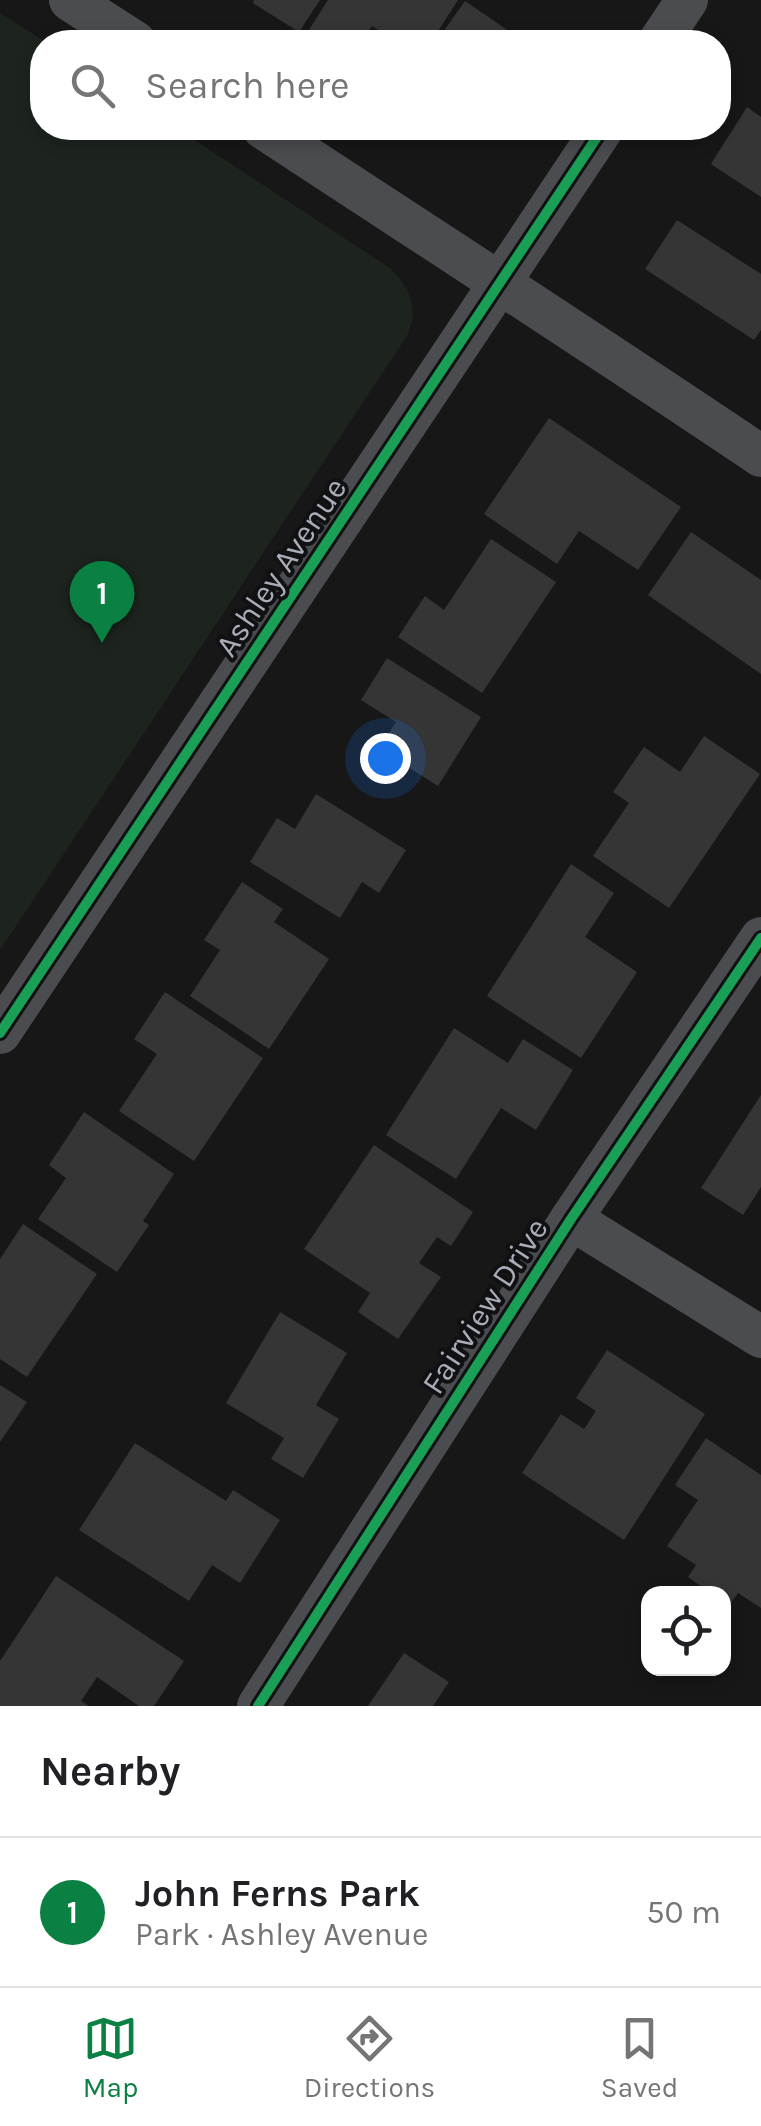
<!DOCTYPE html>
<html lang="en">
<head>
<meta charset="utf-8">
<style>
  body { margin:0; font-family:Karla,sans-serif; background:#f6f6f6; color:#202124 }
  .controls { position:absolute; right:30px; bottom:30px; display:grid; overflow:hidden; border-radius:20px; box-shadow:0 5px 15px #0003 }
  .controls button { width:90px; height:90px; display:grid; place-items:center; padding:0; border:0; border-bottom:2px solid #e0e0e0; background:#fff; color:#202124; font:50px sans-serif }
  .you { position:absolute; left:385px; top:758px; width:35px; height:35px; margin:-25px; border:8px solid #fff; border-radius:50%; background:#1a73e8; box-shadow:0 0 0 15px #1a73e833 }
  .badge { display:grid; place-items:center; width:65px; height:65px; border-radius:50%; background:#0b8043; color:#fff; font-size:32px; font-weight:700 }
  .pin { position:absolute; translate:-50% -82px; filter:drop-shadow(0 2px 5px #0008) }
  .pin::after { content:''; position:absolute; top:52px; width:35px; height:30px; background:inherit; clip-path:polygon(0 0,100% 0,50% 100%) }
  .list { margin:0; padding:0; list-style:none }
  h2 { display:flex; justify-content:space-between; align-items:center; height:130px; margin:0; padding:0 40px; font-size:42px }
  h2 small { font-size:32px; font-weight:400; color:#757577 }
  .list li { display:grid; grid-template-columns:65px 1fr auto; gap:30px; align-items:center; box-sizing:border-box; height:150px; padding:0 40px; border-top:2px solid #e0e0e0 }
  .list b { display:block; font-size:38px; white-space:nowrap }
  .list p { margin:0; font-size:32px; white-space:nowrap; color:#757577 }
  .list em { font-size:32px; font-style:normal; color:#757577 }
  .icon { flex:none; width:55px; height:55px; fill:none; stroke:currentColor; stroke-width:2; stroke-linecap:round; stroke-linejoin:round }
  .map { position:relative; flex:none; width:761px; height:1706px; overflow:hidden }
  .search { position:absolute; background:#fff; box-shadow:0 5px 15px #0003; left:30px; right:30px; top:30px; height:110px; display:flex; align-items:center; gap:25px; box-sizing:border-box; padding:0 35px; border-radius:40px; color:#757577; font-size:38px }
  .sheet { height:280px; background:#fff }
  nav { display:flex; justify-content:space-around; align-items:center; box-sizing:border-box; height:140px; border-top:2px solid #e0e0e0; background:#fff; font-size:28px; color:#757577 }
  nav a { display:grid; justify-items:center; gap:5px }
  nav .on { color:#0b8043 }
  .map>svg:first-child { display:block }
  .green { fill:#1d241e }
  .building { fill:#353536 }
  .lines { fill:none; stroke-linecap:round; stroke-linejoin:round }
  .street { stroke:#4b4c50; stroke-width:42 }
  .cycleway-casing { stroke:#111113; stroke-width:16 }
  .cycleway { stroke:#1a9f57; stroke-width:10 }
  .labels { text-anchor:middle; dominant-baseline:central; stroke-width:8; stroke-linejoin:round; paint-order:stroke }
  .street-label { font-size:32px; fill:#a8adb8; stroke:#111113 }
</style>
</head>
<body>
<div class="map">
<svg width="761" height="1706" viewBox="0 0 761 1706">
  <rect width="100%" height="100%" fill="#171717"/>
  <path class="green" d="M 0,13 L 46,42 L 42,42 L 42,128 L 176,128 L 390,268 C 411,288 419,309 407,336 L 0,950 Z"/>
  <g class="building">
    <polygon points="254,0 320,0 299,32 253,3"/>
    <polygon points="328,0 458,0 431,42 398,42 372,26 362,42 316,42 305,36"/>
    <polygon points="465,1 525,42 436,42"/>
    <polygon points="747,107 761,117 761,197 711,164"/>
    <polygon points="677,220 761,274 761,330 754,340 645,269"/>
    <polygon points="549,418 681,507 638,570 579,531 557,564 484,514"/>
    <polygon points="691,532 761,580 761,674 648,595"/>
    <polygon points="491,539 556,582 482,693 398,637 425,596 444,610"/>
    <polygon points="387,658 481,717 438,786 379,749 396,722 361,700"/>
    <polygon points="704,736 760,774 669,908 593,856 629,803 613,792 644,747 680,772"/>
    <polygon points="316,794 406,850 379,893 362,882 340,918 250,862 277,818 295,829"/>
    <polygon points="571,864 614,893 585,937 637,972 581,1058 487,996"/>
    <polygon points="242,882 283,909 274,922 329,959 269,1049 190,996 220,950 204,940"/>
    <polygon points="165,992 263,1058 194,1161 119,1111 157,1054 134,1039"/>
    <polygon points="454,1028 508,1063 523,1039 573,1070 536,1130 501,1108 456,1179 386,1135"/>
    <polygon points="761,1095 761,1187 743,1215 701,1188"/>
    <polygon points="84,1112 174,1174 143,1221 149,1225 117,1272 38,1219 66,1178 49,1165"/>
    <polygon points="374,1145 473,1212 451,1246 437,1237 419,1263 441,1277 398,1339 358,1312 370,1293 304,1249"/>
    <polygon points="23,1224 97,1274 27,1377 0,1359 0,1259"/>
    <polygon points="280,1312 347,1353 316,1405 339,1419 303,1478 271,1459 284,1438 226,1403"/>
    <polygon points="607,1350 705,1414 624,1540 522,1473 561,1414 584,1429 596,1411 576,1398"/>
    <polygon points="0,1385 27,1402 0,1442"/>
    <polygon points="706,1438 761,1475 761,1608 738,1593 729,1605 724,1601 724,1594 712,1594 688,1577 696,1565 667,1546 698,1500 675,1485"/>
    <polygon points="135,1443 226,1501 233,1490 280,1520 240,1583 212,1565 189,1601 79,1530"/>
    <polygon points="56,1576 184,1661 154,1706 139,1706 97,1677 81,1701 89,1706 0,1706 0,1661"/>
    <polygon points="404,1653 449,1682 433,1706 368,1706"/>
  </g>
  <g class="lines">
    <g class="street">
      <polyline points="70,0 135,42"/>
      <polyline points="659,42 687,0"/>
      <path d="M 263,128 C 429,237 596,345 761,456"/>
      <polyline points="0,1033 603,128"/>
      <polyline points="571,1219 761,1337"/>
      <polyline points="258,1706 571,1219 761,938"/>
    </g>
    <defs>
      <g id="cycleway">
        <polyline points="0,1033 603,128"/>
        <polyline points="258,1706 571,1219 761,938"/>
      </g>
    </defs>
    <use href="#cycleway" class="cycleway-casing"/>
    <use href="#cycleway" class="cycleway"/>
  </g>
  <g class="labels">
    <g class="street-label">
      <text transform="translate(281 567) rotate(-56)">Ashley Avenue</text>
      <text transform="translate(485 1306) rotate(-57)">Fairview Drive</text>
    </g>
  </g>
</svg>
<div class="controls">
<button><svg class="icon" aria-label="locate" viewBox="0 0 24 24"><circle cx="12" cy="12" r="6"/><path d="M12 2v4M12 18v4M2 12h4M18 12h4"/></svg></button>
</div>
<div class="you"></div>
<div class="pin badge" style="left:102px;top:643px">1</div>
<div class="search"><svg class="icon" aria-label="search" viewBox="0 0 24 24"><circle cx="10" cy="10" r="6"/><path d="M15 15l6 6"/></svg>Search here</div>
</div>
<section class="sheet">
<h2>Nearby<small></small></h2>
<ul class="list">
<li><span class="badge">1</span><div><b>John Ferns Park</b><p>Park · Ashley Avenue</p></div><em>50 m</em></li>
</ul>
</section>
<nav>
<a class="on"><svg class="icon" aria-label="map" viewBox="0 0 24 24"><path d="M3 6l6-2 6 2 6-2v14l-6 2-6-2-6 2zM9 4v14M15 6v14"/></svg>Map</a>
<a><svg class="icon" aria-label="directions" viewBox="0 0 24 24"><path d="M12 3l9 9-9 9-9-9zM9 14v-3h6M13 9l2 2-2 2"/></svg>Directions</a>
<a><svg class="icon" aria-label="saved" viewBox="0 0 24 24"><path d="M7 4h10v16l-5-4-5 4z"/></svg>Saved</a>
</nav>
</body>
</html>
